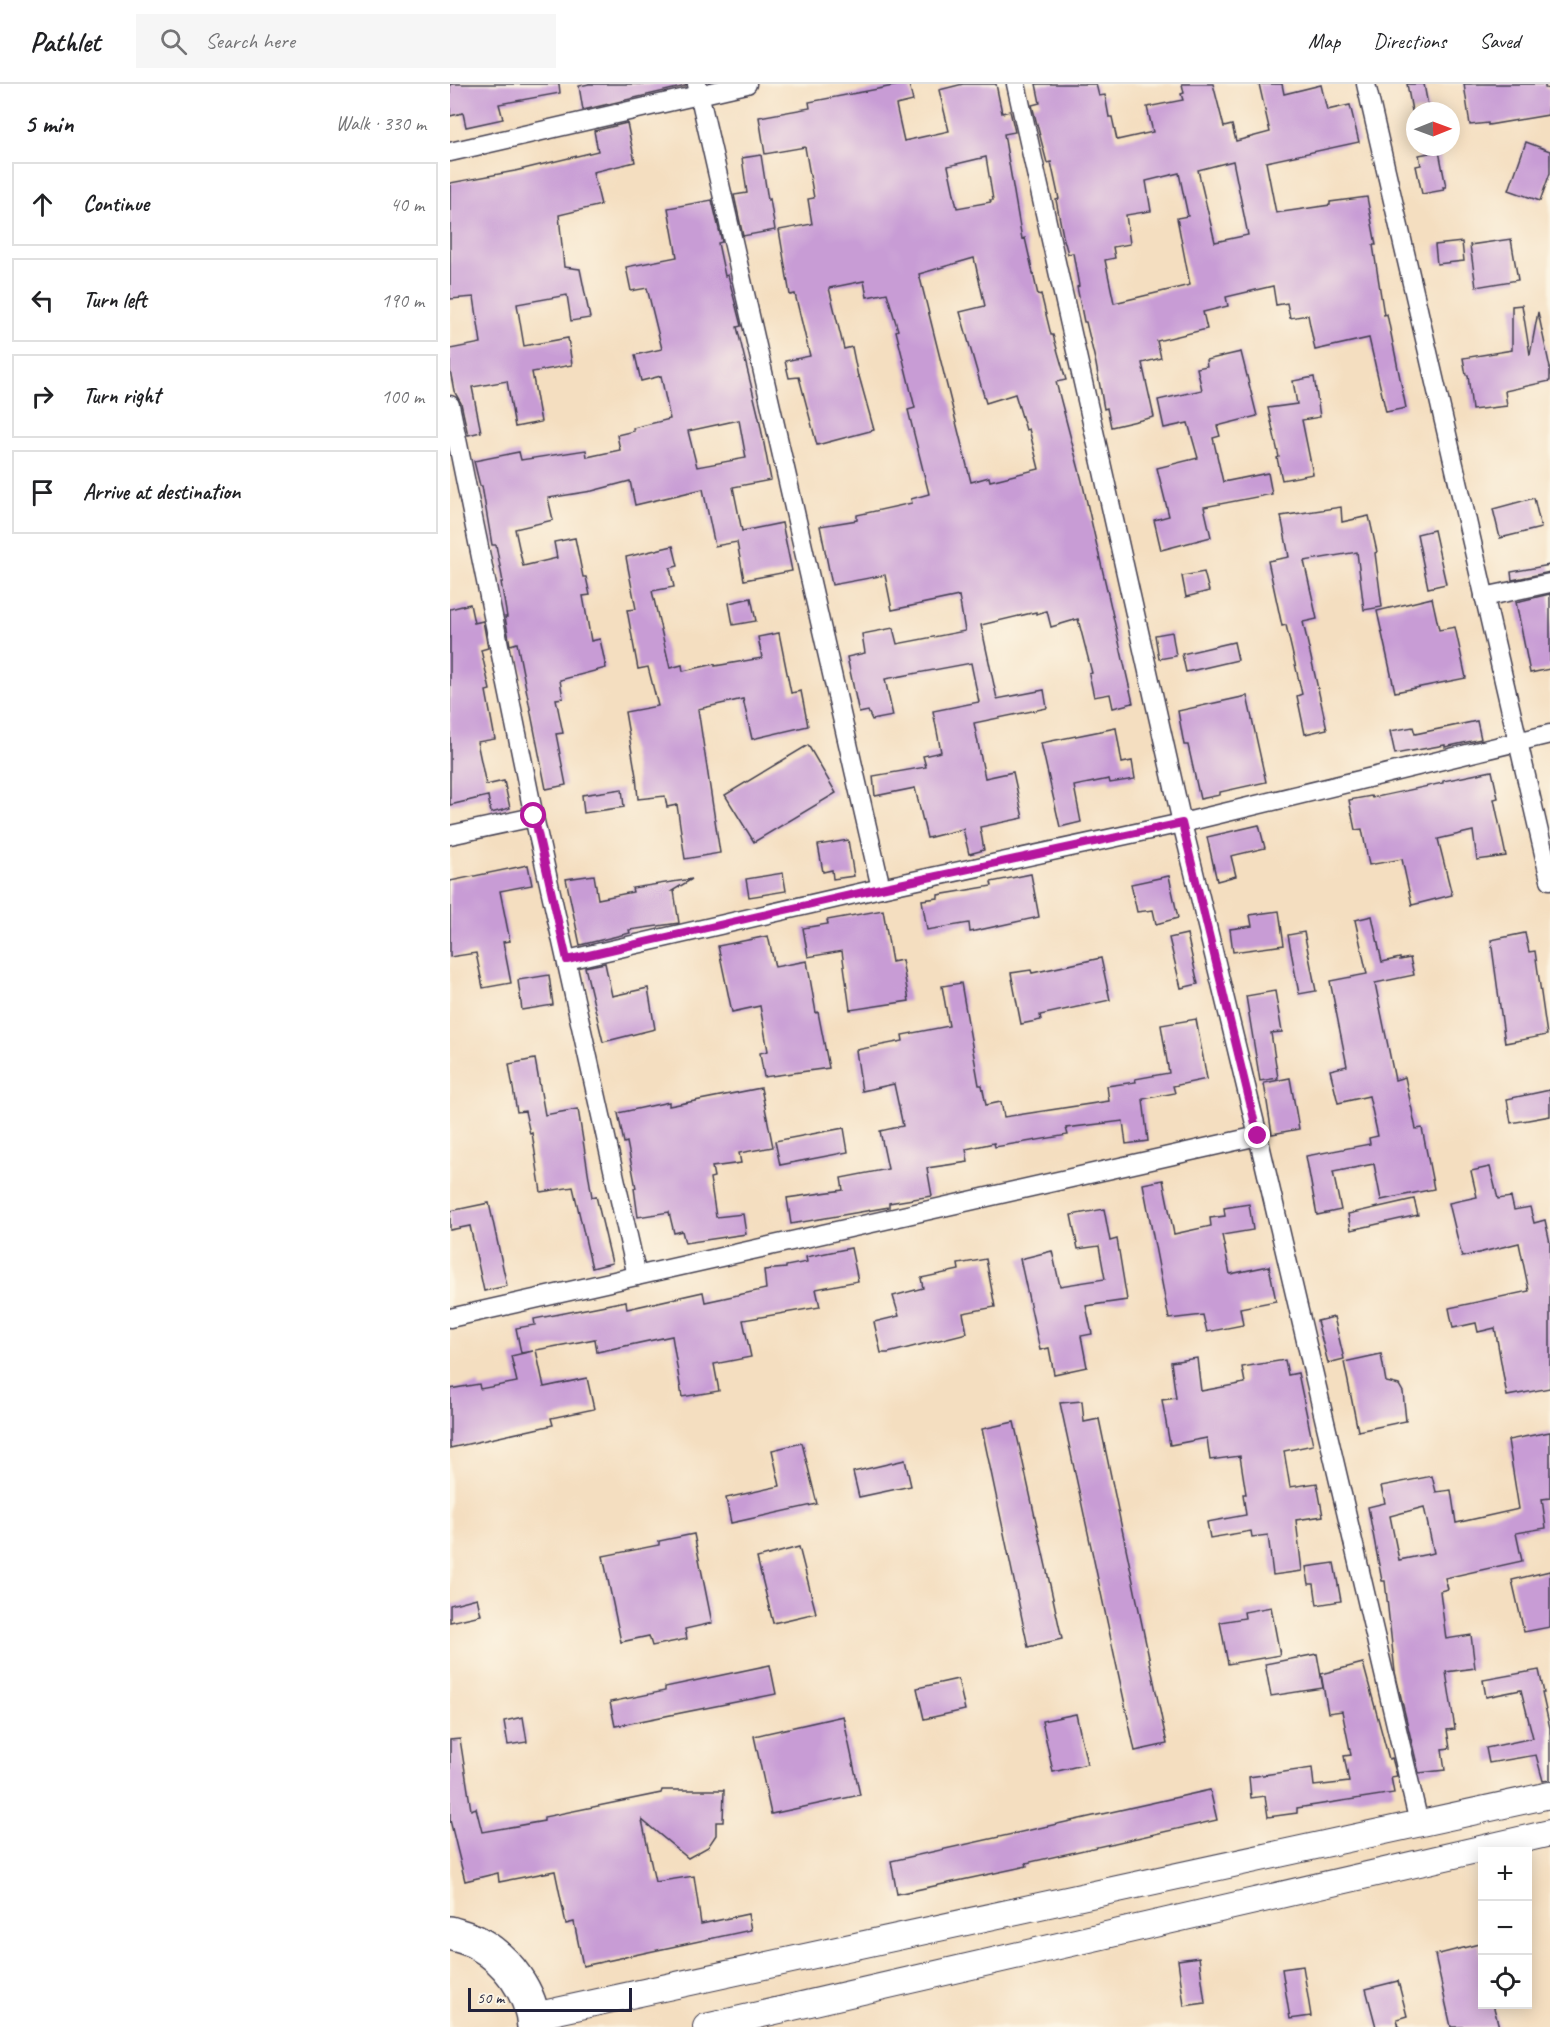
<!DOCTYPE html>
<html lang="en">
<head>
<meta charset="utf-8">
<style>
  body { margin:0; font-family:Caveat,sans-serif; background:#f6f6f6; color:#202124 }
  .controls { position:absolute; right:18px; bottom:18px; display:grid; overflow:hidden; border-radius:0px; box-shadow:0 3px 15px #0003 }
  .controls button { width:54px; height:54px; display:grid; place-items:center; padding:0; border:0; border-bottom:2px solid #e0e0e0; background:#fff; color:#202124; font:30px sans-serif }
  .compass { position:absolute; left:956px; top:18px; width:54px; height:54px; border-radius:50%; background:#fff; box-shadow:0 3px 15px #0003; rotate:89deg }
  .scale { position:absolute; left:18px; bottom:15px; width:164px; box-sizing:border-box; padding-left:6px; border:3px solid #22223b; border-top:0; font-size:16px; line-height:21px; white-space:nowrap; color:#22223b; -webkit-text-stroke:4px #fcf5e5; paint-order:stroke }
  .stop { position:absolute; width:18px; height:18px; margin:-14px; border:4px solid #b5179e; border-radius:50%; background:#fff }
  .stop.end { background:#b5179e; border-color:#fff; box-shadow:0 2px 6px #0008 }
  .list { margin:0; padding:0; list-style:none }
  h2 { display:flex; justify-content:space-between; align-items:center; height:78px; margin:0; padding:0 24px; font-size:26px }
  h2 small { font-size:20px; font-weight:400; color:#757577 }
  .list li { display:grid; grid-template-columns:39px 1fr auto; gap:18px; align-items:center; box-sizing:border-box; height:84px; margin:0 12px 12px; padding:0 12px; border:2px solid #e0e0e0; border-radius:0px }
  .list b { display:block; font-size:22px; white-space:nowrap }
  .list em { font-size:20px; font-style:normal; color:#757577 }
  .icon { flex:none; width:33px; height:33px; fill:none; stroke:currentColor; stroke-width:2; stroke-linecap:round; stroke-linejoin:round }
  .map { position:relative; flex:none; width:1100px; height:1943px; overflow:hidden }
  header { display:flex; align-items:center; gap:36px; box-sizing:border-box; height:84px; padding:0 30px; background:#fff; border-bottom:2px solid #e0e0e0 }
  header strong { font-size:28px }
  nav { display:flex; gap:33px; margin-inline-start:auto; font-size:21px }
  .search { width:420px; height:54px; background:#f6f6f6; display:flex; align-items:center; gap:15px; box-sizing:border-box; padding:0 21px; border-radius:0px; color:#757577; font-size:22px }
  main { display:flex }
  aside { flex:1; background:#fff }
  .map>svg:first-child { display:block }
  .building { fill:#c89cd5; fill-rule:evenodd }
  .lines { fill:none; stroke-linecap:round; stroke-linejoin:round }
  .street-casing { stroke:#423e4f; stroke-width:21 }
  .secondary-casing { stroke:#423e4f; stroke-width:28 }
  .highway-casing { stroke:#423e4f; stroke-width:36 }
  .street { stroke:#fff; stroke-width:18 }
  .secondary { stroke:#fff; stroke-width:26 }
  .highway { stroke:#fff; stroke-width:33 }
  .route { stroke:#b5179e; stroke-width:8 }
</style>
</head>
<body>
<header>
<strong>Pathlet</strong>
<div class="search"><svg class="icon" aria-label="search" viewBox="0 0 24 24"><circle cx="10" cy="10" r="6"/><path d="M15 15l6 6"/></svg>Search here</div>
<nav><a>Map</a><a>Directions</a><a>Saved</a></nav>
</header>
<main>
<aside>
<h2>5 min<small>Walk · 330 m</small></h2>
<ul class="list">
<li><svg class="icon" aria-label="ahead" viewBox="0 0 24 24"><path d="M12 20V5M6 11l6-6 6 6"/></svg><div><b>Continue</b></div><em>40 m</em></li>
<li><svg class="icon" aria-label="left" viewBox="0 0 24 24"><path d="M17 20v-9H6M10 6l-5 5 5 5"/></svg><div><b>Turn left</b></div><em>190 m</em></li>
<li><svg class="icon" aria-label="right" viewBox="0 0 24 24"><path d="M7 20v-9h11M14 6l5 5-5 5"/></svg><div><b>Turn right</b></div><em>100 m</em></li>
<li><svg class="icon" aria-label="arrive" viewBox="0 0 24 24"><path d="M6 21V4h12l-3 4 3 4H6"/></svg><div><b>Arrive at destination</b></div></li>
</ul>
</aside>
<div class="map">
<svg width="1100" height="1943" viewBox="0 0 1100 1943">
  <rect width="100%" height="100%" fill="#fcf5e5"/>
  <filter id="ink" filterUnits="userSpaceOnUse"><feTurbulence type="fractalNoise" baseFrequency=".0167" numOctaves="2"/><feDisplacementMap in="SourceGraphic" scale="12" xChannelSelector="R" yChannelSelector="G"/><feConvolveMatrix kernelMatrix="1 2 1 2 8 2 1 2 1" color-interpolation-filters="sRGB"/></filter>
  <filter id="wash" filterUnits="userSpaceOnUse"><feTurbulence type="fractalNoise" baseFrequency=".008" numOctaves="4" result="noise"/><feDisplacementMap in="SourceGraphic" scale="24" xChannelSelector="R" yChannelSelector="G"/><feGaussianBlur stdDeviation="1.35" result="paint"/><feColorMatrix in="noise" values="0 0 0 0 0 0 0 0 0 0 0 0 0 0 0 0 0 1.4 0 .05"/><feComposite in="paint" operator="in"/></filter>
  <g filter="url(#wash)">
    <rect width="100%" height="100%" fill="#f4dec0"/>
    <g id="blocks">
      <g class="building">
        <polygon points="0,0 109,0 110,9 49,20 53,35 16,43 13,29 0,32"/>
        <polygon points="139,0 236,0 236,2 133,26 129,2"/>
        <path d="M 454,0 L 459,0 L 463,17 L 446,21 L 454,57 L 499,47 L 489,6 L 513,0 L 546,0 L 552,29 L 560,27 L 565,48 L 554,50 L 572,155 L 575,154 L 588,211 L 591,210 L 601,251 L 603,251 L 616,296 L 606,298 L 632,397 L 683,619 L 663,624 L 660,610 L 644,613 L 639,590 L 642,589 L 628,535 L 601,543 L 597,527 L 586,530 L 586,528 L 531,541 L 547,615 L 594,606 L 597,624 L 524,639 L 535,694 L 563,688 L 573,734 L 530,743 L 534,766 L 519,770 L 513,745 L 477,754 L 465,704 L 425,712 L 423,692 L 476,683 L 473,672 L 491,668 L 483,627 L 529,618 L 521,579 L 435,595 L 443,632 L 422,636 L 418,627 L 409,629 L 397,573 L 415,569 L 412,550 L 443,544 L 447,560 L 515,547 L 509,512 L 442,526 L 435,491 L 382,501 L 370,442 L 407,436 L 407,431 L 462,419 L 461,415 L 479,410 L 458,326 L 465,324 L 446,247 L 448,246 L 437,209 L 417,213 L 414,197 L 379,204 L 394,265 L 402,263 L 408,293 L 409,292 L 424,346 L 367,361 L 349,293 L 339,294 L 335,277 L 360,272 L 345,210 L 340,211 L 329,146 L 362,140 L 358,115 L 364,114 L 355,63 L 315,70 L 309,33 L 360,24 L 359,18 ZM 536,73 L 543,116 L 540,116 L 541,118 L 507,124 L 498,82 ZM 524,174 L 535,222 L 510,228 L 536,319 L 565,310 L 576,346 L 579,345 L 589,385 L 540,397 L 539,393 L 521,398 L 469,190 Z"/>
        <path d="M 586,0 L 646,0 L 649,12 L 655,11 L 659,33 L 662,33 L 667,56 L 703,48 L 697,23 L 733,16 L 731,10 L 734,9 L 732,0 L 763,0 L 774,43 L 782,41 L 786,57 L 820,48 L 809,0 L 832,0 L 834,10 L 871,1 L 877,26 L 900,21 L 909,58 L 816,78 L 826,129 L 880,121 L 880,118 L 917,113 L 926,161 L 923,161 L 934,231 L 937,230 L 956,324 L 936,328 L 919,254 L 865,266 L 858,231 L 840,234 L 837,219 L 826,221 L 823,202 L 776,213 L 778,222 L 753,228 L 757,245 L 707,257 L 711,274 L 692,279 L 704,333 L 661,343 L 657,324 L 654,325 L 646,280 L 636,238 L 634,238 L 627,203 L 629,202 L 623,169 L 618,170 L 613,152 L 606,116 L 609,115 L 601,78 L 597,79 L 582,21 L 590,19 ZM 783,77 L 798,151 L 765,158 L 748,86 ZM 729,89 L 738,132 L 727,134 L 740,201 L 664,219 L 655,176 L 665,174 L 663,163 L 680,160 L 676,131 L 701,127 L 696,97 Z"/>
        <polygon points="957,0 974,0 979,27 962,27"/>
        <polygon points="1014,0 1095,0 1095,4 1100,5 1098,31 1038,41 1038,39 1020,41"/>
        <polygon points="177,39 185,78 143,88 151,121 109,131 114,183 130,185 140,234 121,237 117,211 67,220 74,262 118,254 122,281 82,288 91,338 65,343 57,297 22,303 31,348 18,351 11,319 4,307 0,286 0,265 31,259 24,213 0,215 0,99 65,87 148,67 144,47"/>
        <polygon points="1076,58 1100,67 1100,89 1090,117 1059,106"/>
        <polygon points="989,67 996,103 993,103 994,106 972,110 966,82 971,81 969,71"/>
        <polygon points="311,71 318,116 320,115 325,146 293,152 284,111 297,109 292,74"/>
        <path d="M 262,116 L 272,158 L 268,159 L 275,192 L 278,191 L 291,242 L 287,243 L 309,334 L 321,396 L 283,403 L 292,447 L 332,439 L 342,487 L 294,496 L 287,458 L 265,462 L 253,405 L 185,421 L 180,397 L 142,407 L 98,414 L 103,436 L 65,445 L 73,482 L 107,474 L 104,458 L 125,454 L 133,493 L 136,493 L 140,511 L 133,512 L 141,557 L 150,555 L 156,584 L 110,596 L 113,614 L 106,615 L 113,649 L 106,650 L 116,701 L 96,705 L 67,559 L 60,561 L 55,533 L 57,533 L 51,498 L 53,498 L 46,461 L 42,461 L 32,402 L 30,402 L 24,377 L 69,368 L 71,376 L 136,366 L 137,373 L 170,366 L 167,351 L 184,347 L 183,344 L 220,335 L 211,292 L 191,297 L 185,271 L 212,265 L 197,204 L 181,207 L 176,183 L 227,173 L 218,124 ZM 289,336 L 296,374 L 247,383 L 238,347 Z"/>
        <polygon points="1061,155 1068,196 1026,203 1020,161"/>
        <polygon points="1012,158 1014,177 987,180 985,161"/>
        <polygon points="1072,221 1080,271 1088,228 1100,284 1100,297 1055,307 1057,322 1022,326 1018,291 1016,291 1013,274 1062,266 1062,222"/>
        <polygon points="791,268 807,332 767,342 770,352 763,354 773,398 818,389 822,410 754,423 761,453 711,466 704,436 719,432 707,384 748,374 738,339 714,344 708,316 752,306 747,284 757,282 756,276"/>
        <polygon points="864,293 870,333 852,336 863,390 832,396 827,374 829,373 818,324 847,320 843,297"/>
        <polygon points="1084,414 1091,444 1050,454 1043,425"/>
        <polygon points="891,423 892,438 919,432 927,468 925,469 932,523 914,526 907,468 854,477 867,535 853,538 877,645 855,650 847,612 852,610 836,541 832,542 818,477 839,473 831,432"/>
        <polygon points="984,446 996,500 978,504 967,450"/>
        <polygon points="223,462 228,482 220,484 224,503 202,507 220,584 232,581 233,587 265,580 265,582 312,574 308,553 329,549 341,609 351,607 358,642 302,655 293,615 248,625 270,769 235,775 227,721 217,723 215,712 188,715 186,692 175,628 208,622 198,583 188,585 177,526 186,525 176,473"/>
        <polygon points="1100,481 1100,488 1062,496 1061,488"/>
        <polygon points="754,488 759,507 736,513 732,492"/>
        <polygon points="1100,510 1100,585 1080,589 1066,518"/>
        <polygon points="301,514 306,537 283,541 279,519"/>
        <polygon points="982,514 989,546 1005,543 1016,594 945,608 927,527"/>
        <polygon points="20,520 24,539 33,537 38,564 31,566 40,606 36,607 45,655 27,658 36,701 54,697 60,724 41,729 38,712 0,721 0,525"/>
        <polygon points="722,548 726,572 709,575 705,551"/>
        <polygon points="784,558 788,576 736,588 732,570"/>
        <polygon points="797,612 816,698 770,708 770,711 750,715 738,661 734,661 728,627"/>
        <polygon points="1027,637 1031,655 995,663 995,661 945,670 940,647 963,643 965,650"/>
        <polygon points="666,644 672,679 682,677 685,695 660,699 659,695 624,702 631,738 610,743 591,659"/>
        <polygon points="358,661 386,709 304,758 275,711"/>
        <polygon points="1042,687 1048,714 1044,715 1056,772 1027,776 1023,747 988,755 1002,811 962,821 952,775 919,781 912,745 905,746 899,716 921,712 922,714 993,699 993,697"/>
        <polygon points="172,705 174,723 134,729 132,711"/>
        <polygon points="809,741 815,764 781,772 786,792 767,797 757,753"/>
        <polygon points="398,756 404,792 383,795 382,786 373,788 368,761"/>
        <polygon points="78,781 82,801 50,807 60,857 53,858 61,899 33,904 26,869 0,873 0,797"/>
        <polygon points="333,789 336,807 299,813 296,795"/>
        <polygon points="581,790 589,833 520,848 519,839 477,846 472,816 488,814 488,811 542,802 541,798"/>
        <polygon points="144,791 148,815 183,808 182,804 242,795 222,807 224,807 229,839 179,846 180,849 130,861 116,795"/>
        <polygon points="719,792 728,834 706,840 703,826 687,828 681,800"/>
        <polygon points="433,826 442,878 452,876 459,917 400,926 392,867 358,873 353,844 378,840 377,836"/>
        <polygon points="829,827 834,861 783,868 780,845 802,842 800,831"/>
        <polygon points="922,832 932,878 950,874 950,876 960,874 964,891 925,899 945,996 955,993 966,1045 972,1044 984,1105 931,1116 924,1080 883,1088 891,1126 867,1131 856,1072 920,1060 919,1054 928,1052 919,1012 888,1019 880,986 897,982 880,897 917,890 905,836"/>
        <polygon points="854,848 866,907 849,910 838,851"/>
        <polygon points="1075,849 1079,868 1085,867 1097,951 1055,959 1041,856"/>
        <polygon points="737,850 748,900 731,904 719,854"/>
        <polygon points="318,852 325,883 357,877 366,929 368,928 379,984 314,993 310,969 318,967 310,922 282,928 268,862"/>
        <polygon points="651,874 660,916 590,931 591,936 571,940 561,889 581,886 582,889"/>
        <polygon points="155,879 162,912 198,904 205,945 153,958 135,883"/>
        <polygon points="99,891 103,921 72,926 68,896"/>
        <polygon points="511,899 529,1001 532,1001 536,1021 551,1018 554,1033 659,1017 657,1002 686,998 685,995 719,989 711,941 746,935 757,995 723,1002 725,1009 693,1015 698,1057 676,1060 673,1037 616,1044 618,1051 545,1063 544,1059 516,1065 518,1078 477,1084 482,1112 439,1119 439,1123 341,1140 337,1114 393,1106 391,1094 438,1085 430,1047 453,1042 444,1000 412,1007 406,966 453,957 452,951 499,942 492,902"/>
        <polygon points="825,907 832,948 821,949 828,994 810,997 796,912"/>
        <polygon points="85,975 95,1031 128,1025 142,1113 146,1112 162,1179 142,1184 123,1103 91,1108 82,1049 80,1050 75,1027 67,1028 59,980"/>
        <polygon points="840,994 849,1045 822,1050 814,999"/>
        <polygon points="311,1004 323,1063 289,1069 291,1079 262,1083 264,1093 260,1094 266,1133 293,1130 296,1150 235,1159 232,1147 224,1149 219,1128 188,1133 184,1104 186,1104 177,1058 174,1059 168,1029 219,1018 219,1022"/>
        <polygon points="1100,1006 1100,1032 1061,1039 1057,1015"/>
        <polygon points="394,1044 398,1068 330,1081 325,1057"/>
        <polygon points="1040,1083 1048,1115 1061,1113 1064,1126 1080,1123 1084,1139 1095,1136 1100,1159 1100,1304 1057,1312 1045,1244 1028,1248 1026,1239 1003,1244 999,1224 1079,1207 1069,1159 1012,1173 999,1119 1027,1113 1021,1087"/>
        <polygon points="713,1096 724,1150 761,1142 760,1134 775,1132 774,1124 799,1120 803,1146 772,1151 780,1190 819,1182 826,1217 790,1224 793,1241 757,1248 753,1231 719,1235 693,1100"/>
        <polygon points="964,1115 968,1131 901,1146 898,1130"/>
        <polygon points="39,1119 57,1202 34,1207 20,1142 0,1146 0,1127"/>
        <polygon points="654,1125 660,1157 667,1155 677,1216 636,1222 642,1250 631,1252 637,1283 604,1290 599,1264 590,1266 570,1175 602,1167 610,1202 655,1195 649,1162 628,1165 621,1131"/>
        <polygon points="401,1164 408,1197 366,1205 370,1223 293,1236 301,1273 264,1280 269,1307 232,1313 222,1252 147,1268 145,1255 86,1266 94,1303 137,1294 144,1325 101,1334 103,1341 0,1364 0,1305 29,1300 30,1305 67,1298 61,1272 83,1267 71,1269 66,1244 85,1241 84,1235 176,1217 177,1225 253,1208 255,1218 316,1205 314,1186 336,1184 336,1182 357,1178 356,1173"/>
        <polygon points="536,1175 545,1223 513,1229 517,1249 438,1269 431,1269 424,1238 449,1232 443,1212 473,1204 471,1194 509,1186 508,1180"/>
        <polygon points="884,1233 894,1275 878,1279 867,1237"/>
        <polygon points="931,1270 936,1298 949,1301 953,1308 956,1337 908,1347 894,1278"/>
        <polygon points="747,1274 751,1307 795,1299 792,1283 835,1276 838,1291 848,1289 863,1361 834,1367 840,1403 867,1399 873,1432 846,1436 852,1487 823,1491 818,1451 802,1453 801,1447 760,1454 757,1438 796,1431 793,1410 796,1410 790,1372 760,1376 757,1354 720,1361 712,1316 726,1314 721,1278"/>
        <polygon points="632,1317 634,1338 649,1335 717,1660 685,1667 610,1319"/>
        <polygon points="564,1338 612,1555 578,1563 532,1345"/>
        <path d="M 1100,1348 L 1100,1414 L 1092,1415 L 1096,1444 L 1066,1449 L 1072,1477 L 995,1494 L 998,1505 L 990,1507 L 996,1555 L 1021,1551 L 1025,1584 L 996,1588 L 1005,1645 L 997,1646 L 1000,1664 L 992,1665 L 995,1686 L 969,1689 L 945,1588 L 935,1497 L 932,1497 L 918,1423 L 935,1419 L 931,1402 L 982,1392 L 986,1408 L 1001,1406 L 1006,1439 L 1069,1425 L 1058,1356 ZM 974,1423 L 984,1469 L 949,1476 L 940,1432 Z"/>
        <polygon points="352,1359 367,1420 281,1439 276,1414 330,1402 322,1366"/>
        <polygon points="455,1376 461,1402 409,1413 403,1388"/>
        <polygon points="244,1450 262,1539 235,1545 237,1555 202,1562 199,1552 171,1558 153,1472 209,1461 209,1457"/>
        <polygon points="349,1463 366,1529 323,1539 307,1474"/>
        <polygon points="884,1479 891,1517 867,1521 864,1500 859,1500 856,1483"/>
        <polygon points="1100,1487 1100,1543 1074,1548 1062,1496"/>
        <polygon points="27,1514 31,1531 0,1538 0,1521"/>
        <polygon points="821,1523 830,1571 778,1580 770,1538 795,1534 794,1528"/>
        <polygon points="867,1570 873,1604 821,1612 815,1580"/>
        <polygon points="913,1579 939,1675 942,1674 947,1692 941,1693 944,1709 847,1724 847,1729 818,1733 815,1712 801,1714 799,1693 862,1684 864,1702 899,1698 894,1672 901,1671 892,1627 878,1629 871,1590"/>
        <polygon points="320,1581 326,1610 165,1642 160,1618 215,1607 215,1603"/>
        <polygon points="1089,1586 1094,1609 1092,1609 1100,1644 1100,1696 1093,1697 1086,1671 1039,1679 1036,1664 1083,1654 1071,1606 1036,1613 1033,1596"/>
        <polygon points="508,1595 515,1626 474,1635 467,1604"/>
        <polygon points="626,1630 637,1680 603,1688 592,1637"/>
        <polygon points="393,1632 410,1711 321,1730 304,1652"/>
        <polygon points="73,1633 77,1658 58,1661 54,1637"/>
        <polygon points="10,1655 21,1726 26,1724 32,1748 94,1737 94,1733 211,1709 212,1706 274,1706 273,1738 266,1738 266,1751 258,1763 238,1774 192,1736 205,1798 244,1792 251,1840 298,1830 301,1846 133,1882 124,1838 116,1840 105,1787 49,1798 48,1789 15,1797 0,1736 0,1656"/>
        <polygon points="760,1706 767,1736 576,1779 577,1782 447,1810 441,1777"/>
        <polygon points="1029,1860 1032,1873 1032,1920 1043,1920 1049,1943 1001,1943 985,1871"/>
        <polygon points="749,1873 755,1919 734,1922 728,1876"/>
        <polygon points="853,1882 861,1932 840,1935 832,1885"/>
        <polygon points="948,1897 957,1932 947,1935 949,1943 926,1943 916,1905"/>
      </g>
    </g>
  </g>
  <g filter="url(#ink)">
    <use href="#blocks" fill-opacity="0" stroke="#423e4f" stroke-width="1.5"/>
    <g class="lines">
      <defs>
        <g id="street">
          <polyline points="247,0 431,804"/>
          <polyline points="566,0 732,739 808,1052 969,1739"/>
          <polyline points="916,0 1100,796"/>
          <polyline points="0,68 297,0"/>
          <polyline points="0,321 84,733 187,1192"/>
          <polyline points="1034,513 1100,499"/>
          <polyline points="0,751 84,733"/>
          <polyline points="117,876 431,804 732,739 1100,650"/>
          <polyline points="0,1234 808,1052"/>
        </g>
        <g id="secondary">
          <polyline points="84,1932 1100,1711"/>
          <polyline points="256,1943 1100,1749"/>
        </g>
        <path id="highway" d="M 0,1849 C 9,1852 18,1854 26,1858 C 57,1875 82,1908 84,1943"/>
      </defs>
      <use href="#street" class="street-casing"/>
      <use href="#secondary" class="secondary-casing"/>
      <use href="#highway" class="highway-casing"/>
      <use href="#street" class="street"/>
      <use href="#secondary" class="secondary"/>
      <use href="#highway" class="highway"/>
    </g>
  </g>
  <g class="lines" filter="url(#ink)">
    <polyline class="route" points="84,732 117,876 431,804 732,739 808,1052"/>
  </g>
</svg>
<div class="controls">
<button>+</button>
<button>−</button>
<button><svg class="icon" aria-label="locate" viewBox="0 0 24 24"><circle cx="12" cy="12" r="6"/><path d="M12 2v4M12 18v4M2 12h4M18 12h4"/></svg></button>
</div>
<svg class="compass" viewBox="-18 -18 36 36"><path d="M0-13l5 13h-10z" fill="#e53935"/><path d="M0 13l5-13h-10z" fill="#757577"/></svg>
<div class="scale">50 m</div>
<div class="stop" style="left:84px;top:732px"></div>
<div class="stop end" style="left:808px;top:1052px"></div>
</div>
</main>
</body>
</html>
